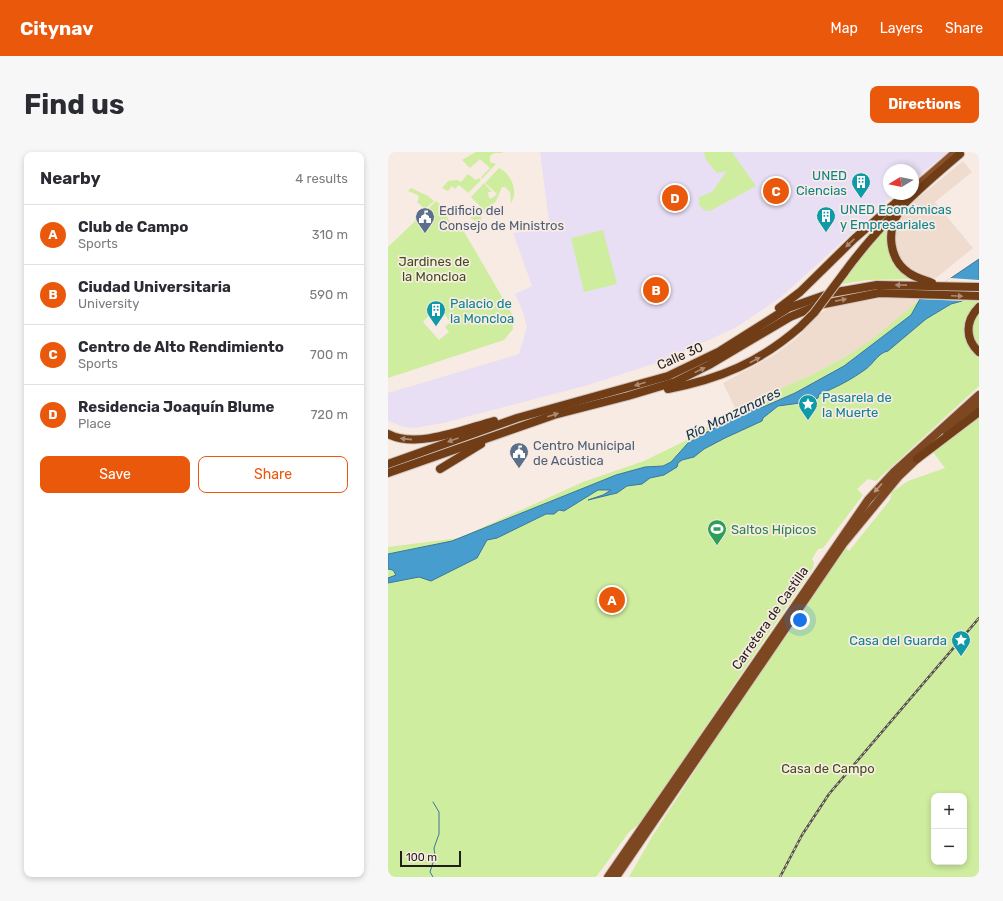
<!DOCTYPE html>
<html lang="en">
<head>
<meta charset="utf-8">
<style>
  body { margin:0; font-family:Rubik,sans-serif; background:#f7f7f7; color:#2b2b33 }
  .controls { position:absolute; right:12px; bottom:12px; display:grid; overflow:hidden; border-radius:8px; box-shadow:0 2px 6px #0003 }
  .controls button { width:36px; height:36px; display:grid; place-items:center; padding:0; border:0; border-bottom:1px solid #e1e1e2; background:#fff; color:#2b2b33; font:20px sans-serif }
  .compass { position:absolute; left:495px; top:12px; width:36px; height:36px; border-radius:50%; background:#fff; box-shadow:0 2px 6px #0003; rotate:260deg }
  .scale { position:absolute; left:12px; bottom:10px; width:61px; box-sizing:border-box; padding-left:4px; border:2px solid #211d1a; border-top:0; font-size:11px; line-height:14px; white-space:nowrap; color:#211d1a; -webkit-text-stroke:3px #f8ebe3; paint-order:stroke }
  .you { position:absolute; left:412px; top:468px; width:14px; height:14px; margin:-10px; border:3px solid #fff; border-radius:50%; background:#1a73e8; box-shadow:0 0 0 6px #1a73e833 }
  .badge { display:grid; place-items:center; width:26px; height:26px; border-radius:50%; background:#ea580c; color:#fff; font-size:13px; font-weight:700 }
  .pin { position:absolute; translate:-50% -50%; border:2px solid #fff; box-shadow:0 1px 4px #0006 }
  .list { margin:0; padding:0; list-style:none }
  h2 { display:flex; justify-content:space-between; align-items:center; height:52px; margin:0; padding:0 16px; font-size:17px }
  h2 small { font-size:13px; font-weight:400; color:#7c7c81 }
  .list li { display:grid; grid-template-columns:26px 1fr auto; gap:12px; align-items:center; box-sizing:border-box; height:60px; padding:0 16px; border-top:1px solid #e1e1e2 }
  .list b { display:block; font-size:15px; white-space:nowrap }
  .list p { margin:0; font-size:13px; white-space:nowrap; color:#7c7c81 }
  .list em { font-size:13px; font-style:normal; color:#7c7c81 }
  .actions { display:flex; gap:8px; padding:12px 16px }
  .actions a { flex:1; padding:9px 0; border:1px solid #ea580c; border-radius:8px; text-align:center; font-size:14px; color:#ea580c }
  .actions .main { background:#ea580c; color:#fff }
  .map { position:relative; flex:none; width:591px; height:725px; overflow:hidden; border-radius:8px }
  header { display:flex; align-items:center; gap:24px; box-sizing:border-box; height:56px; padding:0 20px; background:#ea580c; color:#fff }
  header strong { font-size:19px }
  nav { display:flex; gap:22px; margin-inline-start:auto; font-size:14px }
  .intro { display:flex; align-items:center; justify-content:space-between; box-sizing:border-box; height:96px; padding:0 24px }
  h1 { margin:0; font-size:28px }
  .button { padding:10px 18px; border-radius:8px; background:#ea580c; color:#fff; font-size:14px; font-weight:700 }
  main { display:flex; gap:24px; padding:0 24px }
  aside { flex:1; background:#fff; border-radius:8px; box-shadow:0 2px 6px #0003 }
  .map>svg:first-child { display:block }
  .built { fill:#efdccf }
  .education { fill:#e9dff4 }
  .green { fill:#ceed9e; fill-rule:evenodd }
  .water { fill:#479dce; stroke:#3c7798 }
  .pier { fill:#f8ebe3 }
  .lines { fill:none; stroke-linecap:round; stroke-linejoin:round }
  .stream { stroke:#3c7798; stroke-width:1 }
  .primary-casing { stroke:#d1c6bf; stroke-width:9 }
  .trunk-casing { stroke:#d1c6bf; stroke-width:10 }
  .motorway-casing { stroke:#d1c6bf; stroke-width:10 }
  .primary { stroke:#8a522b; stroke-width:7 }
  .trunk { stroke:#7d4821; stroke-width:8 }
  .motorway { stroke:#703d17; stroke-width:8 }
  .rail-casing { stroke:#554f4b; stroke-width:2.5 }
  .rail { stroke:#f8ebe3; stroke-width:1; stroke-dasharray:3; stroke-linecap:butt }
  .motorway-bridge-casing { stroke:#d1c6bf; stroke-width:10; stroke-linecap:butt }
  .motorway-bridge { stroke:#703d17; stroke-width:8 }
  .oneway { fill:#ad8b73 }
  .oneway2 { fill:#ba9a82 }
  .labels { text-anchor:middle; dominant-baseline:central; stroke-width:3.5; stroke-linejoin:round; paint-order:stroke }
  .culture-label { font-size:13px; fill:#0d838f; stroke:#f8ebe3; text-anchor:start }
  .service-label { font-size:13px; fill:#4e5e75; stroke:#f8ebe3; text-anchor:start }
  .park-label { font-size:13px; fill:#3b4e15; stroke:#f8ebe3 }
  .street-label { font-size:13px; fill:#211d1a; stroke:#f8ebe3 }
  .leisure-label { font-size:13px; fill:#27864d; stroke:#f8ebe3; text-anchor:start }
  .water-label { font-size:14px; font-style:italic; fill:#11374b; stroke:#f8ebe3 }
</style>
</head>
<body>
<header>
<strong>Citynav</strong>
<nav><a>Map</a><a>Layers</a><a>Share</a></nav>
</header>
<div class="intro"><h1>Find us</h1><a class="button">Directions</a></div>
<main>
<aside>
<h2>Nearby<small>4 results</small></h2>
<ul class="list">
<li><span class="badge">A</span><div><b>Club de Campo</b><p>Sports</p></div><em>310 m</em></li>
<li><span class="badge">B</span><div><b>Ciudad Universitaria</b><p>University</p></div><em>590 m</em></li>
<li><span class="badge">C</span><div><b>Centro de Alto Rendimiento</b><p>Sports</p></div><em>700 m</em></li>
<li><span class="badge">D</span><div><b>Residencia Joaquín Blume</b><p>Place</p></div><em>720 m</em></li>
</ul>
<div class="actions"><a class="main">Save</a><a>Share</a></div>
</aside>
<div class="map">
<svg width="591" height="725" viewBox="0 0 591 725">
  <rect width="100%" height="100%" fill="#f8ebe3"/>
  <g class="built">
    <polygon points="575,9 584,20 547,50 585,96 548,126 536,124 522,117 512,106 507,95 507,80 510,70 524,51"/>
    <polygon points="496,146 532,147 486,187 457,205 421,224 347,256 335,231 386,203 409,186 432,161 445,154"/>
  </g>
  <polygon class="education" points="152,0 560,0 525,28 525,18 501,18 501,42 507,42 392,146 347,176 275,209 200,233 55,271 26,276 16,275 0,269 0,241 131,202 139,175 135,160 127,142 144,134 125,81 162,77"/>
  <g class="green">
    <polygon points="88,0 114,0 115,1 106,1 102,4 102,10 108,12 94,27 93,25 102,16 92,7 82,16 74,8"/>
    <polygon points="316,0 344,0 368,34 322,59 316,58 311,53 311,45 324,40 339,19 329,21 318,8"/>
    <path d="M 111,16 C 123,21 131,40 123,51 L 122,40 L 117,35 L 114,35 L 108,49 L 94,63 L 92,71 L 82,66 L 90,60 L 88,58 L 92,54 L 83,45 L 96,31 L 104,40 L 100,40 L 101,46 L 104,46 L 109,42 L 97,31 Z"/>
    <polygon points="80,22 88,28 91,26 93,28 80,41 71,33 67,37 64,34 60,39 54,36 60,29 69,28 73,30"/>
    <polygon points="23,36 40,44 46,49 37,57 29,50 31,46 30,43 20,39"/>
    <path d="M 48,49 L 58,57 L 60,67 L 66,75 L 72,74 L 78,83 L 124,162 L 125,177 L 116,188 L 0,226 L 0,95 ZM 45,162 L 49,166 L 55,162 L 58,164 L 62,170 L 57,175 L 61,180 L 51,188 L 35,170 L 41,163 Z"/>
    <path d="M 501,72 C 497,94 504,113 522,127 L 479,128 L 454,132 L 465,114 Z"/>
    <polygon points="215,78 229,132 196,140 183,86"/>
    <polygon points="532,147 591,149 591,234 488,329 480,327 469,337 475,343 435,396 430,397 424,407 426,411 425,416 253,670 241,680 208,725 0,725 0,395 71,386 195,330 256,309 299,288 347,256 421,224 457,205 486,186"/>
    <path d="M 591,265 L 591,725 L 241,725 L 265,683 L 361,536 L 458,396 L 461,399 L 502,348 L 504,340 L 520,329 L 557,316 L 545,300 ZM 546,644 L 576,644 L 576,710 L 546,710 Z"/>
  </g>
  <path class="water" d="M 591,107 L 591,132 L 574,149 L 563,152 L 538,167 L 500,199 C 490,201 486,211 478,217 C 464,227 448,236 431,242 L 430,246 L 412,251 L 390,254 L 375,266 L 374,269 L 337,286 L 316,297 L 306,305 L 294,308 L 290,311 L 289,315 L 276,323 L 262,326 L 254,332 L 239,334 L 229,341 L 200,348 L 215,343 L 223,338 L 210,338 L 176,359 L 171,358 L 166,362 L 158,362 L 109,386 L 99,388 L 89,406 L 43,429 L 31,425 L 0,431 L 0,426 L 8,423 L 5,418 L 0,417 L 0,402 L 64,389 L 228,323 L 257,315 L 275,314 L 283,310 L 300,291 L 352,261 L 375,255 L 407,241 L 456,214 L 523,163 L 532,147 Z"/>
  <polygon class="pier" points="562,126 591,128 591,132 574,149 532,147"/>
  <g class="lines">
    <polyline class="stream" points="45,650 51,660 51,682 46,696 47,704 42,720 45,725"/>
    <defs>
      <g id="primary">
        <polyline points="525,37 567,0"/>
        <polyline points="512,47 518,42"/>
      </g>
      <g id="trunk">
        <polyline points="559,280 591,252"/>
        <polyline points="220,725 480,348 506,320 591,243"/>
        <polyline points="228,725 455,392 511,324 534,302"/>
      </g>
      <g id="motorway">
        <path d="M 511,60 C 498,79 501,108 521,121 C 528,126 537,128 544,131"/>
        <path d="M 456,121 C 490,74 528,39 572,2"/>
        <path d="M 591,155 C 577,169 577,187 591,200"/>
        <polyline points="391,156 412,140 466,87 512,47"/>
        <path d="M 280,237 C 332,227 372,210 412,175"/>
        <path d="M 0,282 C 29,297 76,277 106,269"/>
        <polyline points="529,307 591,260"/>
        <polyline points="0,312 129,266 280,224 332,199 400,156 443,141 489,133 591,135"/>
        <polyline points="52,317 93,292"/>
        <polyline points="0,321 166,263 240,244 287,230 321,213 402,165 431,153 491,141 591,144"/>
      </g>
    </defs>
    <use href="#primary" class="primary-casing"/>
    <use href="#trunk" class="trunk-casing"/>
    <use href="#motorway" class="motorway-casing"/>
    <use href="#primary" class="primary"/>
    <use href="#trunk" class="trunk"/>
    <use href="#motorway" class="motorway"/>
    <defs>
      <polyline id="rail" points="392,725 414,683 441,642 591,466"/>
    </defs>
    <use href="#rail" class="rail-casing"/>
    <use href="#rail" class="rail"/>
    <defs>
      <polyline id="motorway-bridge" points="412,175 426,161 456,121"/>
    </defs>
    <use href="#motorway-bridge" class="motorway-bridge-casing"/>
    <use href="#motorway-bridge" class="motorway-bridge"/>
  </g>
  <defs><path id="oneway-solid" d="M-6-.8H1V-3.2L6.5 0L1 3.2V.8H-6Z"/></defs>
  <g class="oneway">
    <use href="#oneway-solid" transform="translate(462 91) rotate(137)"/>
    <use href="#oneway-solid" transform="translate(513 133) rotate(-179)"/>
    <use href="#oneway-solid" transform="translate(569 144) rotate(2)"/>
    <use href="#oneway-solid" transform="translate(453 148) rotate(-11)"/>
    <use href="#oneway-solid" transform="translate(367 208) rotate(-28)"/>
    <use href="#oneway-solid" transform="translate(312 218) rotate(-26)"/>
    <use href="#oneway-solid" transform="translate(252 232) rotate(163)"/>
    <use href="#oneway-solid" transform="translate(165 263) rotate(-17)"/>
    <use href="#oneway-solid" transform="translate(18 287) rotate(-174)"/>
    <use href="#oneway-solid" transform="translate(65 288) rotate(160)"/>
  </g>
  <use class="oneway2" href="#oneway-solid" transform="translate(490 336) rotate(132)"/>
  <defs>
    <symbol id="building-pin" viewBox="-11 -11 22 30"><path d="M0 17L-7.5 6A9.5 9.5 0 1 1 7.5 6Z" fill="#0f9aa8" stroke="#f8ebe3"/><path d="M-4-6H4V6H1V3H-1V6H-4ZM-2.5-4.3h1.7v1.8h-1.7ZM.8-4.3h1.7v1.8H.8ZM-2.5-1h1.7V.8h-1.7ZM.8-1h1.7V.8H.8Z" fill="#fff"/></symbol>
    <symbol id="civic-pin" viewBox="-11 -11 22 30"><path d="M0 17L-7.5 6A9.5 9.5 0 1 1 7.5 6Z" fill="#5c6f8a" stroke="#f8ebe3"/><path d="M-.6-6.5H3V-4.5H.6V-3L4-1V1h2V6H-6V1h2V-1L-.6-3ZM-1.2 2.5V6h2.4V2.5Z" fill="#fff"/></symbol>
    <symbol id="sight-pin" viewBox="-11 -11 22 30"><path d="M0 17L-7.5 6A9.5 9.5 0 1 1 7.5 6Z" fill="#0f9aa8" stroke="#f8ebe3"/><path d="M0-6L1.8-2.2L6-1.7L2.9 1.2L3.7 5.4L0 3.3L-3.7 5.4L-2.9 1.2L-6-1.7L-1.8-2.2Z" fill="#fff"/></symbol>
    <symbol id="stadium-pin" viewBox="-11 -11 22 30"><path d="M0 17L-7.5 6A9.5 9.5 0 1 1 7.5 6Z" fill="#2e9e5b" stroke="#f8ebe3"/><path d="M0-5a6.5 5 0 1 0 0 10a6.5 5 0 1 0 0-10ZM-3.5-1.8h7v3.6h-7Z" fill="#fff"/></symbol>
  </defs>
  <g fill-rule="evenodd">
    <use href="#building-pin" x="462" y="19" width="22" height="30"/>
    <use href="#building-pin" x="427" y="53" width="22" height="30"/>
    <use href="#civic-pin" x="26" y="54" width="22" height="30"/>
    <use href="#building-pin" x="37" y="147" width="22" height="30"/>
    <use href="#sight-pin" x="409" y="241" width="22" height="30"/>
    <use href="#civic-pin" x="120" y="289" width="22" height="30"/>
    <use href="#stadium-pin" x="318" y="366" width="22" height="30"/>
    <use href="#sight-pin" x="562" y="477" width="22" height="30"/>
  </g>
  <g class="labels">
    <g class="culture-label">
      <text x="459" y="23" text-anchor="end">UNED<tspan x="459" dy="15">Ciencias</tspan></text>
      <text x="452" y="57">UNED Económicas<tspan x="452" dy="15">y Empresariales</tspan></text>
      <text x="62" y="151">Palacio de<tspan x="62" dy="15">la Moncloa</tspan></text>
      <text x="434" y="245">Pasarela de<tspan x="434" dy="15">la Muerte</tspan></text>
      <text x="559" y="488" text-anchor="end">Casa del Guarda</text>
    </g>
    <g class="service-label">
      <text x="51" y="58">Edificio del<tspan x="51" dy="15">Consejo de Ministros</tspan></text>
      <text x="145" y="293">Centro Municipal<tspan x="145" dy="15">de Acústica</tspan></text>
    </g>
    <g class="park-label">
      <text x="46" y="109">Jardines de<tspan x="46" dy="15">la Moncloa</tspan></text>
      <text x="440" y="616">Casa de Campo</text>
    </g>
    <g class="street-label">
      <text transform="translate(292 204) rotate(-24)">Calle 30</text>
      <text transform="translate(382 466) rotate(-55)">Carretera de Castilla</text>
    </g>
    <g class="leisure-label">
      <text x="343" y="377">Saltos Hípicos</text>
    </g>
    <g class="water-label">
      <text transform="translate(345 262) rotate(-26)">Río Manzanares</text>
    </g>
  </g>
</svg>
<div class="controls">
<button>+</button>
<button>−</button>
</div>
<svg class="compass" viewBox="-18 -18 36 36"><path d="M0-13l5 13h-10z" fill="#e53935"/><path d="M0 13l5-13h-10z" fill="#7c7c81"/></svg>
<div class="scale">100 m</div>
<div class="you"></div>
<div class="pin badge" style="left:224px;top:448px">A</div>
<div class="pin badge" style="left:268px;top:138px">B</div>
<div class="pin badge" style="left:388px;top:39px">C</div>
<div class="pin badge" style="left:287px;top:46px">D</div>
</div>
</main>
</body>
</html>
